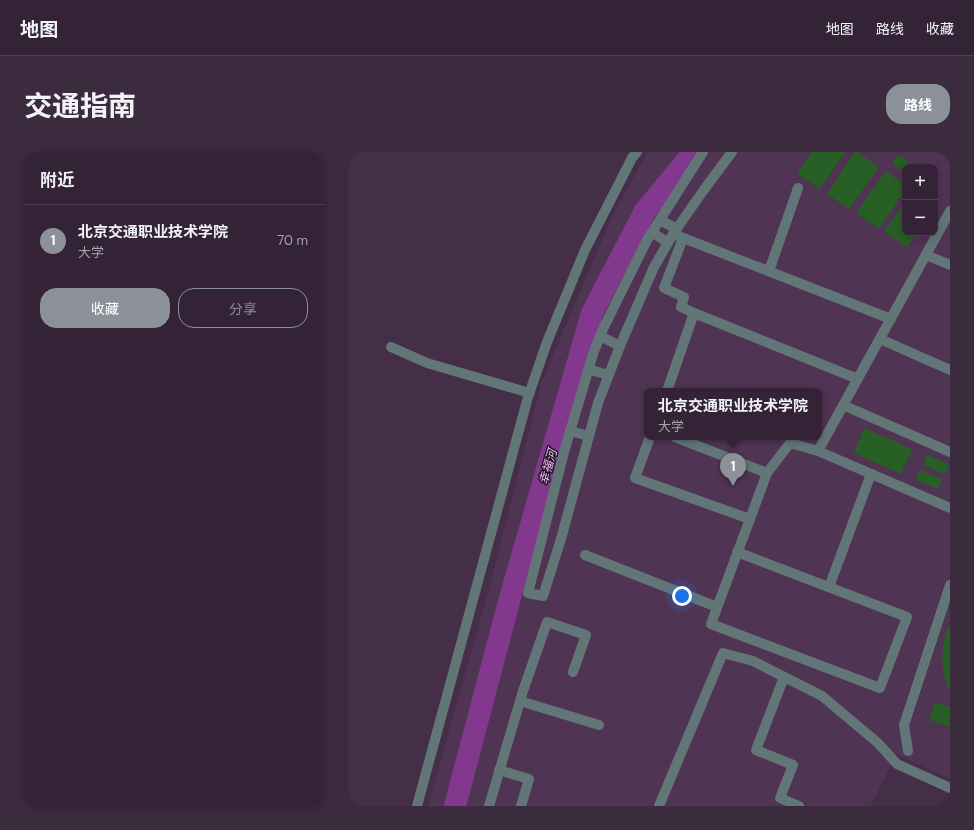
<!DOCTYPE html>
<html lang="zh">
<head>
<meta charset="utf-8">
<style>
  body { margin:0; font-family:"DM Sans","Noto Sans SC",sans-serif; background:#3c2a3e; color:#f1f3f6 }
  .controls { position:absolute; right:12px; top:12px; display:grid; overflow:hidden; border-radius:8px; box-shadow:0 2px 10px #0003 }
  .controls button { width:36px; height:36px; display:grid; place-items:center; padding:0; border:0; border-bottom:1px solid #4e3f51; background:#342236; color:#f1f3f6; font:20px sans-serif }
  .you { position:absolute; left:334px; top:444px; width:14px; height:14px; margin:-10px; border:3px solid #fff; border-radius:50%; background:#1a73e8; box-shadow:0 0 0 6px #1a73e833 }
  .badge { display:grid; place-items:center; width:26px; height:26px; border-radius:50%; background:#8c9099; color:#fff; font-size:13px; font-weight:700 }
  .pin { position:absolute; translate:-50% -33px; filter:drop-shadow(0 1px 2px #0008) }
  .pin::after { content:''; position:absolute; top:21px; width:14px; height:12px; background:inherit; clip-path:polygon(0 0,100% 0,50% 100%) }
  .popup { position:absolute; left:296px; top:236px; width:178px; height:52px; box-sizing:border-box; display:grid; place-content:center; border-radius:8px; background:#342236; filter:drop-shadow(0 1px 3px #0005); font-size:13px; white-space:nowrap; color:#a9a4ad }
  .popup b { font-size:15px; color:#f1f3f6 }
  .popup::after { content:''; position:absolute; left:50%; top:100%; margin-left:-8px; border:8px solid transparent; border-top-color:#342236 }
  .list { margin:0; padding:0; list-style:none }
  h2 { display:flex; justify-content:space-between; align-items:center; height:52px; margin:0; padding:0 16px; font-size:17px }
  h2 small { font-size:13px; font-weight:400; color:#a9a4ad }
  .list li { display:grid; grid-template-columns:26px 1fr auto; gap:12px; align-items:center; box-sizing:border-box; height:72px; padding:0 16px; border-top:1px solid #4e3f51 }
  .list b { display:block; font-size:15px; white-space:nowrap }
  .list p { margin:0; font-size:13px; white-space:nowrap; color:#a9a4ad }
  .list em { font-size:13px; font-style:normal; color:#a9a4ad }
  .actions { display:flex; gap:8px; padding:12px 16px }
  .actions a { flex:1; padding:9px 0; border:1px solid #8c9099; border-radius:16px; text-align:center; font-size:14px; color:#8c9099 }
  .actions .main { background:#8c9099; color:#fff }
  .map { position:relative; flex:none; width:602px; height:654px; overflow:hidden; border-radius:16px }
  header { display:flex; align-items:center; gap:24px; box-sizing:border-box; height:56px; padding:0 20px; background:#342236; border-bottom:1px solid #4e3f51 }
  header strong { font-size:19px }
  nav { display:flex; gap:22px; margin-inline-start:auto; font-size:14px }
  .intro { display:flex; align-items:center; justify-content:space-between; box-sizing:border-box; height:96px; padding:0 24px }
  h1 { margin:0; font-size:28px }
  .button { padding:10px 18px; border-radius:16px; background:#8c9099; color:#fff; font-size:14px; font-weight:700 }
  main { display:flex; gap:24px; padding:0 24px }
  aside { flex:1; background:#342236; border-radius:16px; box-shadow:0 2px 10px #0003 }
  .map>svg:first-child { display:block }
  .built { fill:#503454; fill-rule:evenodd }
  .green { fill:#275f24 }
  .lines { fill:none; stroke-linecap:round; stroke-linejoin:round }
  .river { stroke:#82398d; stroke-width:22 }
  .minor { stroke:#627678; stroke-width:10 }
  .labels { text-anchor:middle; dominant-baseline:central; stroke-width:3; stroke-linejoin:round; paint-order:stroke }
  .water-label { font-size:12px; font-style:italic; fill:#f3b9fb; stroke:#251a26 }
</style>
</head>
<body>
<header>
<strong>地图</strong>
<nav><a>地图</a><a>路线</a><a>收藏</a></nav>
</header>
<div class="intro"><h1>交通指南</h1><a class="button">路线</a></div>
<main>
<aside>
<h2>附近<small></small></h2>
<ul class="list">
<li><span class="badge">1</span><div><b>北京交通职业技术学院</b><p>大学</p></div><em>70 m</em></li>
</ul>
<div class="actions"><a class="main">收藏</a><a>分享</a></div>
</aside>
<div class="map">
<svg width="602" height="654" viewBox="0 0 602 654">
  <rect width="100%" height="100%" fill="#452e48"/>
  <path class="built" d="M 300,0 L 602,0 L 602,627 L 548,602 L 523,654 L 80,654 L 141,437 L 193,232 L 267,58 ZM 557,15 L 587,15 L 587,81 L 557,81 ZM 299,239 L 471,239 L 471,285 L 299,285 Z"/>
  <g class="green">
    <polygon points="464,0 497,0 472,37 449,22"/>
    <polygon points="507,0 509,0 531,15 501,57 479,42"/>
    <polygon points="550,3 568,15 557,15 557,20 544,12"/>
    <polygon points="538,19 557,32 557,39 531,77 508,61"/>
    <polygon points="557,50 557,81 569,81 559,95 536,80"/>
    <polygon points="516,276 564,297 553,322 506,301"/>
    <polygon points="579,303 601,312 597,322 575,313"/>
    <polygon points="572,318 594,327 590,337 568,328"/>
    <path d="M 602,472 L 602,539 C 593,523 593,501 597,484 C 598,480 600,476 602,472 Z"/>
    <polygon points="587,550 602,555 602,575 581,568"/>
  </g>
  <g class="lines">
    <polyline class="river" points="107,654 162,446 244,161 297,59 346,0"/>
    <g class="minor">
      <polyline points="355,0 299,88 255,177 245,202 216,300 180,441 195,444 213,387 250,251 272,194 306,115 325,82 355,39 384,0"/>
      <polyline points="312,68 329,77"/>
      <polyline points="304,80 320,91"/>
      <polyline points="325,82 543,167"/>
      <polyline points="335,86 316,136 336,145 333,155 346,161"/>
      <polyline points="578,103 602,113"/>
      <polyline points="421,119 450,36"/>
      <polyline points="252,184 272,194"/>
      <polyline points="532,187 602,218"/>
      <polyline points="43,195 79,211 182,241"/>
      <polyline points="240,217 260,223"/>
      <polyline points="319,239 346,161 510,227"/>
      <polyline points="495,253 602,300"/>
      <polyline points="222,279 241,284"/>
      <polyline points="302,285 287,326 402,367"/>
      <polyline points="327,285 419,321"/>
      <polyline points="470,299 602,356"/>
      <polyline points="389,400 559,465 532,536 363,472 419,321 442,291 470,299 602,59"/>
      <polyline points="237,403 369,455"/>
      <polyline points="481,435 523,322"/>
      <polyline points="436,525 408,598 445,613 432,646 451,654"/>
      <polyline points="172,549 251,573"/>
      <polyline points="560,599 556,573 602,433"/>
      <polyline points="151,618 181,627 173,654"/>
      <polyline points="69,654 180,245 199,190 237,98 284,6 289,0"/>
      <polyline points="141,654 175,539 199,470 238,483 225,520"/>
      <polyline points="311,654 375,501 405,509 474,544 530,591 549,612 602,636"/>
    </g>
  </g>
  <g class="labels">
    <g class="water-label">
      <text transform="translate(200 315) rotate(-74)">幸福河</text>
    </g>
  </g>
</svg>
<div class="controls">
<button>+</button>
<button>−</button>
</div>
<div class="you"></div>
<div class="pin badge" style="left:385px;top:334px">1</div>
<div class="popup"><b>北京交通职业技术学院</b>大学</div>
</div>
</main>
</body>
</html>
